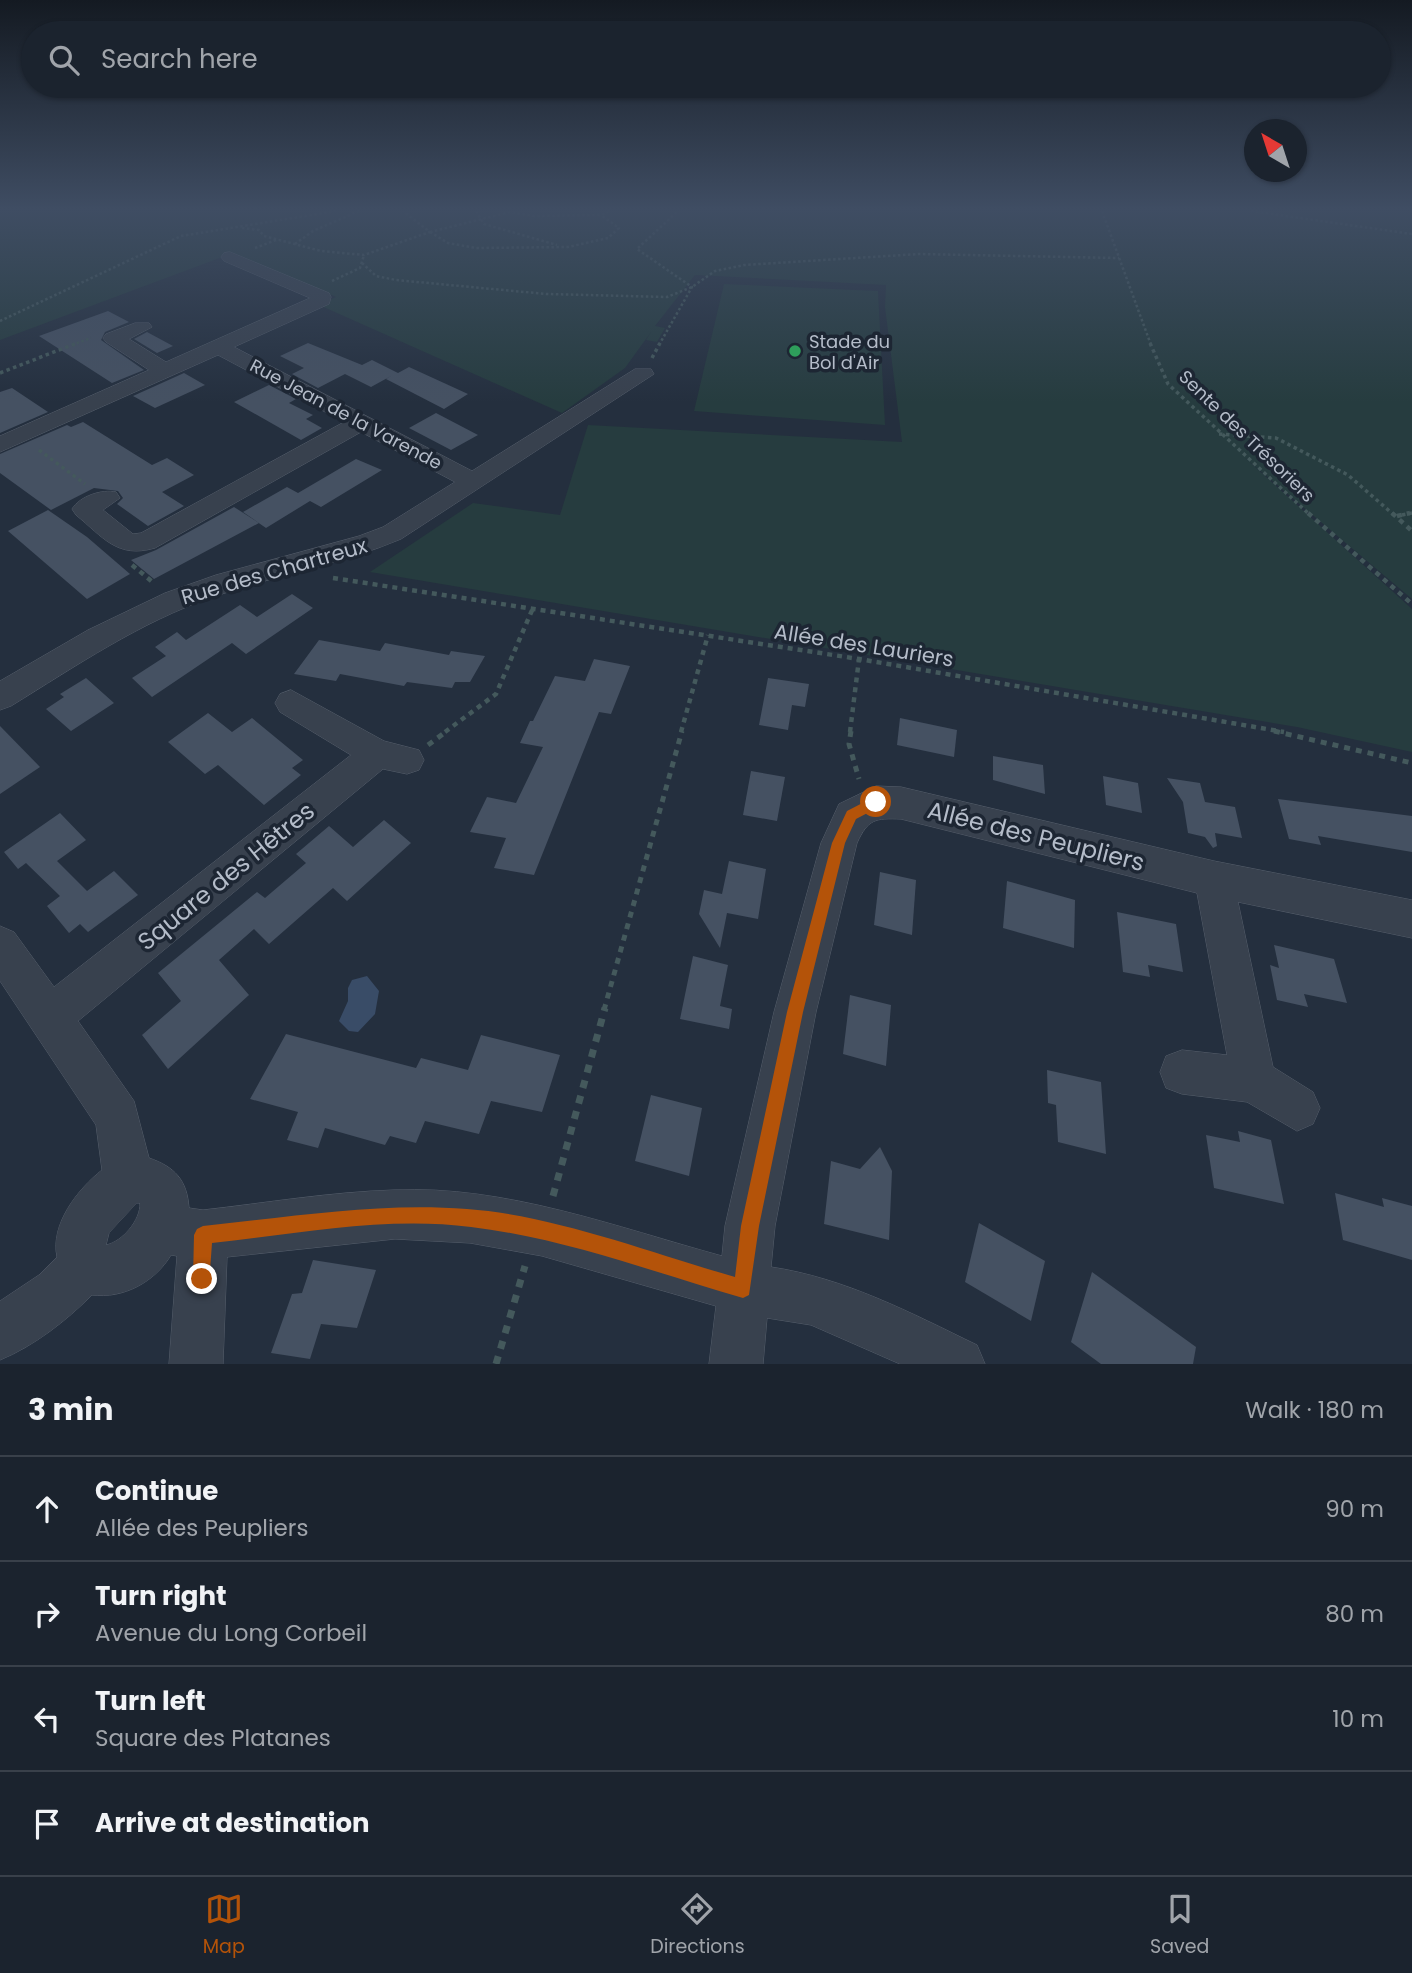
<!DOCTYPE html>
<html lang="en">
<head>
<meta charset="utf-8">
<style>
  body { margin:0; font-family:Poppins,sans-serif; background:#242b36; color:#f1f3f6 }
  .compass { position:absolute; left:1244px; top:119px; width:63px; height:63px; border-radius:50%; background:#1b232e; box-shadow:0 2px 5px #0004; rotate:321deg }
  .stop { position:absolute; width:21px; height:21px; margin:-16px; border:5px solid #b45309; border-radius:50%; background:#fff }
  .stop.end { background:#b45309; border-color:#fff; box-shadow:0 2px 7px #0008 }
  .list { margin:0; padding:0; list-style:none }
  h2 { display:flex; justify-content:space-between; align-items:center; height:91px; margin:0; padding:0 28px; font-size:30px }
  h2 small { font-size:23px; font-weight:400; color:#a0a4aa }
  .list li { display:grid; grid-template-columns:46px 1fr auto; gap:21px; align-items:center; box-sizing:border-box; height:105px; padding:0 28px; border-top:2px solid #39404a }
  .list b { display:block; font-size:26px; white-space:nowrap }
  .list p { margin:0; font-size:23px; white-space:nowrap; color:#a0a4aa }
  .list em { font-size:23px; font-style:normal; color:#a0a4aa }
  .icon { flex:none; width:38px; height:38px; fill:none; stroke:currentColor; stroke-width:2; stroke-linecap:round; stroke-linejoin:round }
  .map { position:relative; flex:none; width:1412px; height:1364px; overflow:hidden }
  .search { position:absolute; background:#1b232e; box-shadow:0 2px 5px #0004; left:21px; right:21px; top:21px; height:77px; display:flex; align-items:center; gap:18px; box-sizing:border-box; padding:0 24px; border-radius:38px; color:#a0a4aa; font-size:26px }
  .sheet { height:511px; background:#1b232e }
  nav { display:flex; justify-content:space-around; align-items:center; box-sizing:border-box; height:98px; border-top:2px solid #39404a; background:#1b232e; font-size:19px; color:#a0a4aa }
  nav a { display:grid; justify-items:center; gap:4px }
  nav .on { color:#b45309 }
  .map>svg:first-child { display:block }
  .green { fill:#263c3f }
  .water { fill:#394c67 }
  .building { fill:#455162 }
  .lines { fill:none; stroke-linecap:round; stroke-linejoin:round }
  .street-casing { stroke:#565f6c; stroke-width:1 }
  .path-far4 { stroke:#44595c; stroke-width:2.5; stroke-dasharray:2.5 2.5; stroke-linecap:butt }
  .path-far3 { stroke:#44595c; stroke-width:3.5; stroke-dasharray:3.5 3.5; stroke-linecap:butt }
  .path-far2 { stroke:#44595c; stroke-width:4.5; stroke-dasharray:5 5; stroke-linecap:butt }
  .path-far1 { stroke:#44595c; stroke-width:5; stroke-dasharray:6 6; stroke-linecap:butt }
  .path { stroke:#44595c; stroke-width:7; stroke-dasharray:8 8; stroke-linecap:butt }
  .street { fill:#38414e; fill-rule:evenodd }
  .route { fill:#b45309 }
  .leisure-dot { fill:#2e9e5b; stroke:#1d2633; stroke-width:2.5 }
  .labels { text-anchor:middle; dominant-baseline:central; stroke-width:7; stroke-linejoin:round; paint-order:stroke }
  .far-poi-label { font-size:18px; fill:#b4bcc9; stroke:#1d2633; text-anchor:start }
  .far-street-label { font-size:18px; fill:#b4bcc9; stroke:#1d2633 }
  .street-label { font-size:21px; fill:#b4bcc9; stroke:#1d2633 }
  .near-street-label { font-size:24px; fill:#b4bcc9; stroke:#1d2633 }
</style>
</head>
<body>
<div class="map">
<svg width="1412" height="1364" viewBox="0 0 1412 1364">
  <rect width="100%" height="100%" fill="#242f3e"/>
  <g class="green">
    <polygon points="0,211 1412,211 1412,599 1244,457 1412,609 1412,752 1297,727 370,572 473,503 560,515 588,425 902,442 885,307 886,285 695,275 655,326 665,328 657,342 646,340 651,332 625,368 562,413 319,305 336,297 233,253 0,340"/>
    <polygon points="724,284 878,291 885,425 694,411"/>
  </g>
  <polygon class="water" points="367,976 379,991 375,1014 358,1032 349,1031 339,1021 348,1001 348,988 352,980"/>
  <g class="building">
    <polygon points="108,311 129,322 105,332 101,340 144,370 112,383 39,336"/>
    <polygon points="147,332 173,346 157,353 134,339"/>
    <polygon points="308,343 362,365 372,360 398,373 409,367 468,394 444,409 386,379 391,376 371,387 345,374 318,388 292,374 304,368 280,356"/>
    <polygon points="184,373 205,385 155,408 133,396"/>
    <polygon points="269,385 296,399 289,403 313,415 306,419 322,428 301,440 234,402"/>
    <polygon points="12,388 48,412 0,433 0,392"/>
    <polygon points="436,413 478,435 451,450 409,428"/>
    <polygon points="83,422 152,465 167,458 194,475 162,492 184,506 148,526 117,504 123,498 118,491 94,488 51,510 0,473 0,454 67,425 71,427"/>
    <polygon points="356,459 382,470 321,507 310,501 266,528 243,512 287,487 298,493"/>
    <polygon points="234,507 259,523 154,579 131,560 156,550"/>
    <polygon points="48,510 87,537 130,574 87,599 8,531"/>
    <polygon points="292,594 313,608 246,654 232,643 152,697 132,678 166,656 155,647 177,632 186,640 240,605 257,617"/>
    <polygon points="319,640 380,651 385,643 449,655 451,651 485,656 470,682 455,682 452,688 407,682 404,686 340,674 336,681 294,674"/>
    <polygon points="594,659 630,666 611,714 599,712 534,875 494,868 506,838 470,832 487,797 516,803 543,747 520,743 530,721 533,721 555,676 585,681"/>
    <polygon points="86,678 114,703 71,731 46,709 64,697 60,694"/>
    <polygon points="768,678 809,684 805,707 792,705 788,730 759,725"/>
    <polygon points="208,713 232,732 252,718 303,760 292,768 301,775 264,805 218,765 205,774 168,742"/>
    <polygon points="900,718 957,730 954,757 897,745"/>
    <polygon points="0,726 40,767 0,794"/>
    <polygon points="993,756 1043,765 1045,794 993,780"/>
    <polygon points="751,771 785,777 777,821 743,815"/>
    <polygon points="1103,776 1138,783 1142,813 1106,805"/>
    <polygon points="1167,778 1200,783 1205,802 1235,807 1242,838 1215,833 1217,846 1213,848 1205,837 1188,833 1183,802"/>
    <polygon points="1278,799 1412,816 1412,852 1318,836 1321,845 1289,839"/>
    <polygon points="60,813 86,840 57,861 87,891 114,871 138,895 88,932 80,924 69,933 47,906 60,896 26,863 18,869 4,852"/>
    <polygon points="384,820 411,843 347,901 333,888 269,944 254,929 219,960 249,995 168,1069 142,1035 181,1001 158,973 257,892 265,898 306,863 296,854 329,826 353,847"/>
    <polygon points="729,861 766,869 758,919 727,913 720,948 699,914 704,890 722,894"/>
    <polygon points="880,872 916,880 912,935 874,925"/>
    <polygon points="1007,881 1075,900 1074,948 1003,928"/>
    <polygon points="1117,912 1176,924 1183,972 1148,965 1150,977 1123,972"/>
    <polygon points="1274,945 1334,959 1347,1003 1304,994 1308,1007 1277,1000 1270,965 1279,968"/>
    <polygon points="693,956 728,965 720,1006 732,1009 729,1029 680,1019"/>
    <polygon points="850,995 891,1005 886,1066 843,1054"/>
    <polygon points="286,1034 416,1068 421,1058 468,1070 481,1035 560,1055 542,1112 491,1101 479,1134 425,1121 416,1143 390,1136 385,1145 325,1128 318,1148 287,1140 298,1112 250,1099"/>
    <polygon points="1047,1070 1101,1082 1106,1154 1058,1142 1056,1105 1048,1103"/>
    <polygon points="651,1095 702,1108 689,1176 635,1161"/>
    <polygon points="1238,1131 1271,1140 1284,1204 1214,1188 1206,1135 1240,1142"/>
    <polygon points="880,1147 892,1171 889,1240 824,1224 831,1161 860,1169"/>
    <polygon points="1335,1193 1384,1207 1382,1198 1412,1206 1412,1260 1343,1240"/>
    <polygon points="979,1223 1045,1261 1031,1321 965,1282"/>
    <polygon points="313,1260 376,1270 357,1328 321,1324 310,1359 271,1353 292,1294 302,1293"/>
    <polygon points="1092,1272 1196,1347 1193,1364 1101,1364 1071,1342"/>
  </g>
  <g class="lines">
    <defs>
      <g id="street">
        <path d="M 230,252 L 329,293 L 331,297 L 329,304 L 234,347 L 472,471 L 635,369 L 651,369 L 654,374 L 401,539 C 340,565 275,575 213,597 C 140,622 76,666 11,706 L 0,710 L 0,681 L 88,630 L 165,593 L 216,575 L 359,536 L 383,527 L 455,482 L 361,432 L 155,548 C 117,559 103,537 76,515 L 72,509 C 80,496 102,489 116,492 L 120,498 L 103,510 L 133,534 L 141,533 L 344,422 L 218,355 L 0,452 L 0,436 L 149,370 L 106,342 L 103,338 L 106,334 L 135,323 L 149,323 L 152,327 L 129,339 L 166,362 L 310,298 L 224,261 L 221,257 L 224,253 Z"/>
        <path d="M 291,690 L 384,741 L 419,750 L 424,760 L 419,770 L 407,774 L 383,769 L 78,1021 L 134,1101 L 149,1158 C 175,1167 187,1180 189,1208 L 203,1210 C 266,1203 330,1192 394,1190 C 505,1185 616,1227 722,1256 L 725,1226 L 774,1012 L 821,843 L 839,804 L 876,786 L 901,787 L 1214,861 L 1412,900 L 1412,938 L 1238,902 L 1273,1067 L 1313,1092 L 1320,1108 L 1313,1124 L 1297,1131 L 1247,1102 L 1182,1094 L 1166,1088 L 1160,1072 L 1166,1056 L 1182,1050 L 1227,1055 L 1197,893 L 901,819 C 875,818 868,819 857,843 L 816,1012 L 775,1226 L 771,1267 C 845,1278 911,1313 977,1345 L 985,1364 L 900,1364 L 811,1325 L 767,1318 L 763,1364 L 709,1364 L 716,1306 L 542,1256 L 470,1243 L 395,1239 L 227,1257 L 223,1364 L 169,1364 L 177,1256 L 171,1255 C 155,1282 123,1299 92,1295 C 66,1321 34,1346 0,1360 L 0,1301 L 39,1275 L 57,1257 C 50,1224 78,1189 102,1170 L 96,1125 L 0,981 L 0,926 L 14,932 L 54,987 L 351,755 L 280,712 L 275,703 L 280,694 ZM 137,1203 L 140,1203 C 141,1220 122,1242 106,1245 L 109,1233 Z"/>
      </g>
    </defs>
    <use href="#street" class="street-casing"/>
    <g class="path-far4">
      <polyline points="476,211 484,224 557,245"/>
      <polyline points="1102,211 1151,345"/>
      <polyline points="1251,211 1412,234"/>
      <polyline points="242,228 259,230 264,236 321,251 364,255 430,232 403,211"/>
      <polyline points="430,232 448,243 476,248 568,247 608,238 619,228 601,215"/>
      <polyline points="430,232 510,212 534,216 601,215 609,211"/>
      <polyline points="295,244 313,231 359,211"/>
      <polyline points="255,248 276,240"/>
      <polyline points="362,263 376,276 396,280 546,294 667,297 692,287 715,271 744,265 919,254 1119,258"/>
      <polyline points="332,281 360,268 364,255"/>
      <polyline points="0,321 181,236 336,211"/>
      <polyline points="72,345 91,338"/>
      <polyline points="659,345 692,287 637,249 678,211"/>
    </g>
    <g class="path-far3">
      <polyline points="1150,343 1168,384 1310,515"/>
      <polyline points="652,358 660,343"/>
      <polyline points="0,373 77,343"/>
      <polyline points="1219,434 1276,438 1348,475 1394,515"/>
      <polyline points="39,450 85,484"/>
      <polyline points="1402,515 1412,513"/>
    </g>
    <g class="path-far2">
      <polyline points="1308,513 1412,604"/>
      <polyline points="1392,513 1412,531"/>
      <polyline points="1397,516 1410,513"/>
      <polyline points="132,565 155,584"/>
      <polyline points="333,578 859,659 1284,732"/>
      <polyline points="445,732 496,694 533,608"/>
      <polyline points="681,732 708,635"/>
      <polyline points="850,732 859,659"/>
    </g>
    <g class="path-far1">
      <polyline points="851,731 849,744 859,779"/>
      <polyline points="1274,731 1412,763"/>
      <polyline points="428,745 447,731"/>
      <polyline points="604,1010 682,731"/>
    </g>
    <g class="path">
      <polyline points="553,1196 605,1008"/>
      <polyline points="496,1364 525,1266"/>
    </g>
    <use href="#street" class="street"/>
  </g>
  <linearGradient id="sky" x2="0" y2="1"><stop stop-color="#141a22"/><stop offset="0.52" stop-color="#3f4d63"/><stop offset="1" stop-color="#3f4d63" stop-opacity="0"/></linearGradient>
  <rect width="1412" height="402" fill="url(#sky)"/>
  <path class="route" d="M 876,796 L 881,798 L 881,806 L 856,819 L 845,843 L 803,1012 L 759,1226 L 749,1295 L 743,1298 C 653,1272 563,1238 471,1227 C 385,1216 297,1234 212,1243 L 209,1285 L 202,1288 L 195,1285 L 193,1279 L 194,1235 L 197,1229 L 203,1226 C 291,1217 379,1202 467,1209 C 553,1215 651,1253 735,1277 L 741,1226 L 787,1012 L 832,843 L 847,811 Z"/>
  <circle class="leisure-dot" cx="795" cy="351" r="7"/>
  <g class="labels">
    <g class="far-poi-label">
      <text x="809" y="341">Stade du<tspan x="809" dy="21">Bol d'Air</tspan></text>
    </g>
    <g class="far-street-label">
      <text transform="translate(346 414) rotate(28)">Rue Jean de la Varende</text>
      <text transform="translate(1247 436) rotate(44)">Sente des Trésoriers</text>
    </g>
    <g class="street-label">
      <text transform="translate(274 571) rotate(-16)">Rue des Chartreux</text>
      <text transform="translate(864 645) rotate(9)">Allée des Lauriers</text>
    </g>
    <g class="near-street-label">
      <text transform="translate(1036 836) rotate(14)">Allée des Peupliers</text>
      <text transform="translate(226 876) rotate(-39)">Square des Hêtres</text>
    </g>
  </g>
</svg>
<svg class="compass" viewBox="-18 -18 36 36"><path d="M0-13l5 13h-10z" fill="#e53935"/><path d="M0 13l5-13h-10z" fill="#a0a4aa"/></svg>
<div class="stop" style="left:876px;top:802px"></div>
<div class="stop end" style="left:202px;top:1279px"></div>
<div class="search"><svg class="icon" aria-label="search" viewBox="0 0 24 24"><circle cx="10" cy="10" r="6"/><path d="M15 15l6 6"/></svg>Search here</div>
</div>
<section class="sheet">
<h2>3 min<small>Walk · 180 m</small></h2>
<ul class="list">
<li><svg class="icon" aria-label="ahead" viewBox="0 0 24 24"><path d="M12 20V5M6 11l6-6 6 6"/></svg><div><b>Continue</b><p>Allée des Peupliers</p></div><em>90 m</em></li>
<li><svg class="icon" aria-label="right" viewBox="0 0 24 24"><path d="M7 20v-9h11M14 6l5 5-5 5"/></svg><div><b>Turn right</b><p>Avenue du Long Corbeil</p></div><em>80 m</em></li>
<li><svg class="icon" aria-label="left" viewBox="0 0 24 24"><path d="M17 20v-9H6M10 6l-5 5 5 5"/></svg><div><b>Turn left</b><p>Square des Platanes</p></div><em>10 m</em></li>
<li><svg class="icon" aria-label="arrive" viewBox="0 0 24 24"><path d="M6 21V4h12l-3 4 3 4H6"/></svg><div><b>Arrive at destination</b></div></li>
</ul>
</section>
<nav>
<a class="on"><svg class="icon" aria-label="map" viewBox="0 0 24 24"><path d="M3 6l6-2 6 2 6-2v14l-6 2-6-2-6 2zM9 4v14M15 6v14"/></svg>Map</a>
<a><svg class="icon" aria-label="directions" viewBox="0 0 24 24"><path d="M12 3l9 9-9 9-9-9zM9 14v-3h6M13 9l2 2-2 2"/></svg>Directions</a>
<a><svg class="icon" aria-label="saved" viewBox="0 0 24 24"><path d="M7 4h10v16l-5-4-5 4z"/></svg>Saved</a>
</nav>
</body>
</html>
